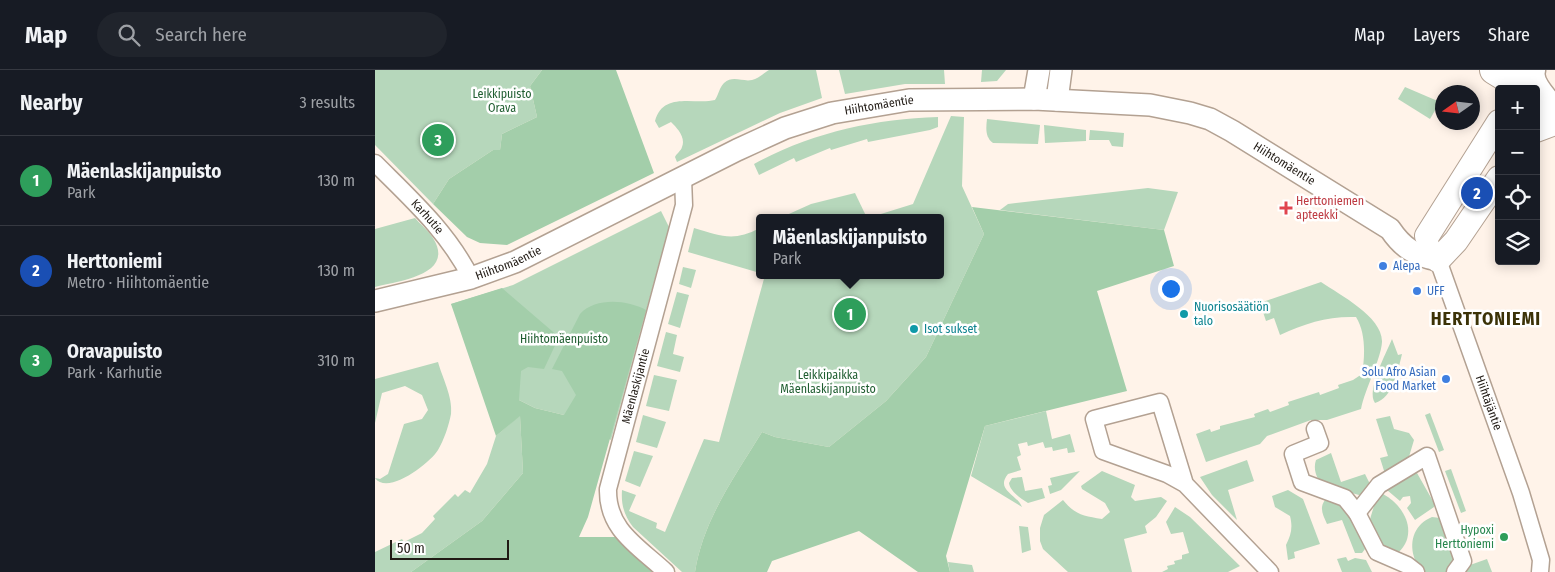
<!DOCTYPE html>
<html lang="en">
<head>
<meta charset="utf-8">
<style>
  body { margin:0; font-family:"Fira Sans Condensed",sans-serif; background:#20242c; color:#f1f3f6 }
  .controls { position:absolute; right:15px; top:15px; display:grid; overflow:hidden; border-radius:5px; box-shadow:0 2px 12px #0003 }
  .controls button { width:45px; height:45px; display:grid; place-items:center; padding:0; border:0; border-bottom:1px solid #363941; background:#171b24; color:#f1f3f6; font:25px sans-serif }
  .compass { position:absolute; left:1060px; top:15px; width:45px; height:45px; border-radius:50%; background:#171b24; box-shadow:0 2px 12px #0003; rotate:256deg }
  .scale { position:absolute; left:15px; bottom:12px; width:119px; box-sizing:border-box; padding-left:5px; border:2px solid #211b15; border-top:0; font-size:14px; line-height:18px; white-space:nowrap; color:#211b15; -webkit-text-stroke:4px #fff; paint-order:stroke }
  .you { position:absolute; left:795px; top:218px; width:18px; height:18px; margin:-12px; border:4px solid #fff; border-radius:50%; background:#1a73e8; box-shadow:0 0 0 8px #1a73e833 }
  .badge { display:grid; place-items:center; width:32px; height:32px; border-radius:50%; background:#7c3aed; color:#fff; font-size:16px; font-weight:700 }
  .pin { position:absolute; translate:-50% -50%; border:2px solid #fff; box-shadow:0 1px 5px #0006 }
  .popup { position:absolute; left:381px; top:144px; width:188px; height:65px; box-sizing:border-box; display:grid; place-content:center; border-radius:5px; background:#171b24; filter:drop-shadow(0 1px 4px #0005); font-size:16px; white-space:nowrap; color:#9ea1a6 }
  .popup b { font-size:19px; color:#f1f3f6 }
  .popup::after { content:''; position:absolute; left:50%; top:100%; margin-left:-10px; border:10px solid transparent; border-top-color:#171b24 }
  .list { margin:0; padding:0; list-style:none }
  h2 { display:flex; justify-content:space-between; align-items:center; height:65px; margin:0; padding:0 20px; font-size:21px }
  h2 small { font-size:16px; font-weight:400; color:#9ea1a6 }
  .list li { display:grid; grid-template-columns:32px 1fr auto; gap:15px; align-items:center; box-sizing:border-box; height:90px; padding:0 20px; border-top:1px solid #363941 }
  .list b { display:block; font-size:19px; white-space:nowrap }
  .list p { margin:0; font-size:16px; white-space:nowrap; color:#9ea1a6 }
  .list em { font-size:16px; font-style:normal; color:#9ea1a6 }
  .icon { flex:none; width:28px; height:28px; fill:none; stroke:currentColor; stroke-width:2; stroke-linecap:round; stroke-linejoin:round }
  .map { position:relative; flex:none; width:1180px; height:502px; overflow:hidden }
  header { display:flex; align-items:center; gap:30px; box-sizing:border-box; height:70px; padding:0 25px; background:#171b24; border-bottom:1px solid #363941 }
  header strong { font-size:24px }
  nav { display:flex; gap:28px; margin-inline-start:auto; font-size:18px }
  .search { width:350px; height:45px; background:#20242c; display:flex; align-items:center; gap:12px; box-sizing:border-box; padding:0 18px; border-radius:28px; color:#9ea1a6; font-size:19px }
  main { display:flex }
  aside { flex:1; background:#171b24 }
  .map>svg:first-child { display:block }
  .green { fill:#b6d7bb }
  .forest { fill:#a3ceaa }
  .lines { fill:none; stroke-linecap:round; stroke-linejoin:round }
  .minor-casing { stroke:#b3a192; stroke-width:19 }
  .tertiary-casing { stroke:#b3a192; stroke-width:24 }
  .secondary-casing { stroke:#b3a192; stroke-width:26 }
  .primary-casing { stroke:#b3a192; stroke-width:29 }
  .trunk-casing { stroke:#b3a192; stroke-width:30 }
  .minor { stroke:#fff; stroke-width:16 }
  .tertiary { stroke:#fff; stroke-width:21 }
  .secondary { stroke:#fff; stroke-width:24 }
  .primary { stroke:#fff; stroke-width:26 }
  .trunk { stroke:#fff; stroke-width:28 }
  .health-dot { fill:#e0444e; stroke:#fff; stroke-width:2 }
  .shop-dot { fill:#3f7fe0; stroke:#fff; stroke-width:2 }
  .culture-dot { fill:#0f9aa8; stroke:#fff; stroke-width:2 }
  .leisure-dot { fill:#2e9e5b; stroke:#fff; stroke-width:2 }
  .labels { text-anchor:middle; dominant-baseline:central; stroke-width:5; stroke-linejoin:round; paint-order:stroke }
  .park-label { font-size:12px; fill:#205e31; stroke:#fff }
  .street-label { font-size:12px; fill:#211b15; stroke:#fff }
  .health-label { font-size:12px; fill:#be3a42; stroke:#fff; text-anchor:start }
  .shop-label { font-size:12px; fill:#366cbe; stroke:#fff; text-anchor:start }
  .culture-label { font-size:12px; fill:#0d838f; stroke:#fff; text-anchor:start }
  .leisure-label { font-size:12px; fill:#27864d; stroke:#fff; text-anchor:end }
  .district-label { font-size:18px; font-weight:bold; letter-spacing:1px; fill:#3b3207; stroke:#fff }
</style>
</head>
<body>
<header>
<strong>Map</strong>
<div class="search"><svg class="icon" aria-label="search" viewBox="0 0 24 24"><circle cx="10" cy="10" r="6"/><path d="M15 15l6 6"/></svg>Search here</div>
<nav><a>Map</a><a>Layers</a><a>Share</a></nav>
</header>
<main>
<aside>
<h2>Nearby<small>3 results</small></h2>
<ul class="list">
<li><span class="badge" style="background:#2e9e5b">1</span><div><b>Mäenlaskijanpuisto</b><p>Park</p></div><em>130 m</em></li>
<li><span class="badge" style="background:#1a4fb4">2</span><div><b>Herttoniemi</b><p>Metro · Hiihtomäentie</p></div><em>130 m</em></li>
<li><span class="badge" style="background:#2e9e5b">3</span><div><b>Oravapuisto</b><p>Park · Karhutie</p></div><em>310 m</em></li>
</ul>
</aside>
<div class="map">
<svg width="1180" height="502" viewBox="0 0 1180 502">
  <rect width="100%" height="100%" fill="#fff3e9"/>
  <g class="green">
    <polygon points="0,0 167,0 155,16 162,47 127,64 125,80 118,80 74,109 58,134 0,75"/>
    <path d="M 394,0 L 441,0 L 447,28 L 405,43 L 302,92 L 300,87 C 302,83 306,81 307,77 C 311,67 302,58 296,52 L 284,58 L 280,51 C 288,21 320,35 340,30 C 344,24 344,18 349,13 C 358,5 367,12 377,10 C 383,9 389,3 394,0 Z"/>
    <polygon points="464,0 569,0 570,14 530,14 470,24"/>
    <polygon points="607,0 631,0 622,11 606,12"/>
    <polygon points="1030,17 1065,32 1055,49 1023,29"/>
    <path d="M 576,46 L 589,47 L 587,116 L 609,164 L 551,287 L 511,331 L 454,377 L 400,367 L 387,362 C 360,406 328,450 320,502 L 307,502 L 258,457 C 249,445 246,435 247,420 L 261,425 L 254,441 L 282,453 L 281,458 L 290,462 L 329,369 L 344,372 L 390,205 L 565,205 L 565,148 L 493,148 L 538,134 Z"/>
    <path d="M 563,47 L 563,57 L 555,60 L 493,72 L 492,69 L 456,80 L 455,78 L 421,92 L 419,88 L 384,105 L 379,94 C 435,63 499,49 563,47 Z"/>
    <path d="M 612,49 L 665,55 L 663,74 L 618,73 C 610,67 611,58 612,49 Z"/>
    <polygon points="669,55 711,60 711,71 670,73"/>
    <polygon points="715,60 749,63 748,77 737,76 734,70 714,70"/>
    <polygon points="773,118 803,122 789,160 625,140 633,134"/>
    <polygon points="480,123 492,148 405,148 436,134"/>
    <polygon points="286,141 294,157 236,370 189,345 160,338 144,330 76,234 138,215"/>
    <path d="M 40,148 C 45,154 54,161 58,168 C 81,205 23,211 0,217 L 0,159 Z"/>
    <path d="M 319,158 C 347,166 358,172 385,158 L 385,203 L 313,182 Z"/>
    <polygon points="308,197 321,200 316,218 304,214"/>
    <path d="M 946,212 C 965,225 1008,247 1007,272 C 1006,289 990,319 986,339 L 952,350 L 936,350 L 892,366 L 885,374 L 831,392 L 821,364 L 835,359 L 836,362 L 845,359 L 845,356 L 880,347 L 879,344 L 893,339 L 895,342 L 914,335 L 913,332 L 944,322 L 945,325 L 964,318 L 963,315 L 978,310 L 987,304 C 990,286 991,263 981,247 C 953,246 931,253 905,265 L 899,248 L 891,251 L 885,233 Z"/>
    <polygon points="302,222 314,225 305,258 293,254"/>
    <polygon points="291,262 302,265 298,284 309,287 305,302 282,296"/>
    <path d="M 1017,269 L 1023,285 L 1027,284 C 1023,300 1018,328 1000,333 C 991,320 1011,284 1017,269 Z"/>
    <path d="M 63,292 C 67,307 78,327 76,344 C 74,355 69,370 63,380 C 55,393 13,426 0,408 L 5,409 L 13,404 L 29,354 L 47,349 L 53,340 L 47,325 L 30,316 L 7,323 L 0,353 L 0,309 Z"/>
    <polygon points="279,305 302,310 294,341 271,336"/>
    <path d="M 671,341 L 677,369 L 695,364 L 700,382 L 693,383 L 692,378 L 678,381 L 677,377 L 670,378 L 668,372 L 653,376 L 652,372 L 643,374 L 646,385 L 642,387 L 646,400 L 633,404 C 620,420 642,424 647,437 L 596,406 L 610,356 Z"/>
    <polygon points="1055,343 1069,380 1064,382 1050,345"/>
    <polygon points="145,345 148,403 107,451 36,502 0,502 0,482 27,469 29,472 47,463 60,449 58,446 80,424 83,427 90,420 95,423 112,394 121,366"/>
    <polygon points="268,345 291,352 282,378 261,372"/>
    <polygon points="1015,346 1019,359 1034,363 1039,370 1033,390 1011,407 1005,388 1013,386 1001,349"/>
    <polygon points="259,381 278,386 265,417 250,411"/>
    <path d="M 956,383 L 966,412 L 990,404 L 996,416 L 991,424 L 984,425 L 948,415 C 941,408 938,399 941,390 Z"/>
    <polygon points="872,390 879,411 853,420 862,450 837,425 825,407"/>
    <polygon points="1076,399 1091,441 1086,443 1070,401"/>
    <polygon points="705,401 686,420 675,424 673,416 677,415 675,408"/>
    <path d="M 727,401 L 760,415 L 756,427 L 760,431 L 786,427 L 792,431 L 781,447 L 770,456 L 772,463 L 749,469 L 757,502 L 693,502 L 668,479 L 665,471 L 665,458 L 669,445 L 688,430 C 700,445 709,446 727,449 L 735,442 L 730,433 L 707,419 L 706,416 Z"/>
    <polygon points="1042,403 1059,433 1059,437 1040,450 1032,438 1036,433 1035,426 1028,427 1025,431 1012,420 1012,416 1034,404"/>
    <path d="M 647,407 L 650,421 L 667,418 L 670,428 L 653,433 C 645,428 635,421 634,413 L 637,408 Z"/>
    <path d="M 913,420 L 928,429 L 945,474 L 919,482 L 920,488 L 913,490 L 911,475 C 916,465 918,458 915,446 L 900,437 L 897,426 Z"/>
    <path d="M 1008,424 C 1031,436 1045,467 1020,485 L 1012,483 L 993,456 L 1001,429 Z"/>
    <path d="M 950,430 C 973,432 987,458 990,479 L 987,483 L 980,483 L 967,450 L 952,454 C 948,445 944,438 950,430 Z"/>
    <polygon points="800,437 815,447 865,496 853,502 787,502 793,499 792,496 800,494 799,491 807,489 807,485 814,483 808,462 796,464 791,452"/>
    <path d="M 1057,447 L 1065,448 C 1073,468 1085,481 1074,502 C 1067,502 1057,502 1050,502 C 1043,500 1041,493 1039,487 C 1034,470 1040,454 1057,447 Z"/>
    <polygon points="644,456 653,457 656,480 647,483"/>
    <polygon points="971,487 973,491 980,488 991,490 997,502 967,502 962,489"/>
    <polygon points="1112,489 1117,502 1090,502 1095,495"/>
    <polygon points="573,492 597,495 599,502 575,502"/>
  </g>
  <g class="forest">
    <polygon points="167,0 241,0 279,103 132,175 105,173 92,167 58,134 74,109 118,80 125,80 127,64 162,47 155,16"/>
    <path d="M 597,137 L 789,160 L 799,196 L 722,221 L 752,321 L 610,356 L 571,486 L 575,502 L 543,502 L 484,461 L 397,491 L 392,502 L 320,502 C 328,450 360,406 387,362 L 400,367 L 454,377 L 511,331 L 551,287 L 609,164 Z"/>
    <path d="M 127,218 L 184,267 L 169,299 L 153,297 L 146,301 L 144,330 L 160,338 L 189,345 L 201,325 L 187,301 L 177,299 L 205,244 C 221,227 252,230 271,240 L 213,447 L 204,467 L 240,467 L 279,502 L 36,502 L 107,451 L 148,403 L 145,346 L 121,366 L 76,234 Z"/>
  </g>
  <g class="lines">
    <defs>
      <g id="minor">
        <path id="s1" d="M 0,93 C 36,129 73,162 96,208"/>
        <path id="s2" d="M 1052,166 L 1063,190 L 1146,423 L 1166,490 L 1165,502"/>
        <polyline points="940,359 945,373 918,384 927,412 970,428 982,443 1002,482 1032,495 1041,502"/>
        <polyline points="810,414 785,332 719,349 728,381 792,404 810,414 895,502"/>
        <polyline points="982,443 1004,415 1052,386 1088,491 1080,502"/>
        <path id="s3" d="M 291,502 C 263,476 232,460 233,419 L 309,135 L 308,108"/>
      </g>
      <g id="tertiary">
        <polyline points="659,29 664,0"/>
        <polyline points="682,30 686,0"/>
        <path id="s4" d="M 0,231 L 96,208 L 140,192 L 362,80 L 410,58 L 457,43 L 534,30 L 659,29 L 775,35 L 815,43 L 835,49 L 857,61 L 1015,159 C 1027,177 1040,186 1063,190"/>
      </g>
      <g id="secondary">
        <polyline points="1161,60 1180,53"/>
        <polyline points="1052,166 1124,52"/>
        <polyline points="1063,190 1081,171 1124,108"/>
      </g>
      <path id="primary" d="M 1157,0 C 1154,12 1169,29 1177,38"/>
      <g id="trunk">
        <polyline points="1119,0 1150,19"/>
        <polyline points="1161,27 1176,37"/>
      </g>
    </defs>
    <use href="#minor" class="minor-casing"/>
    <use href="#tertiary" class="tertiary-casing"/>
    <use href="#secondary" class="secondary-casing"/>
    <use href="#primary" class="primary-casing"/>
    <use href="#trunk" class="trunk-casing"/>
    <use href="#minor" class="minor"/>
    <use href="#tertiary" class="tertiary"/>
    <use href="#secondary" class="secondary"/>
    <use href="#primary" class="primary"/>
    <use href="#trunk" class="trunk"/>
  </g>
  <path class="health-dot" d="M908.5 130.5h5v5h5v5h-5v5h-5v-5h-5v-5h5z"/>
  <g class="shop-dot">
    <circle cx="1008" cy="196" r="5"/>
    <circle cx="1042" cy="221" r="5"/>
    <circle cx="1071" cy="309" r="5"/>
  </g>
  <g class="culture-dot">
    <circle cx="809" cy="244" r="5"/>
    <circle cx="539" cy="259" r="5"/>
  </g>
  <circle class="leisure-dot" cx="1129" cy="467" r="5"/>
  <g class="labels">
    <g class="park-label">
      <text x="127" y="24">Leikkipuisto<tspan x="127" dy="14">Orava</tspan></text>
      <text x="189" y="269">Hiihtomäenpuisto</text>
      <text x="453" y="305">Leikkipaikka<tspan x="453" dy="14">Mäenlaskijanpuisto</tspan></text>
    </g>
    <g class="street-label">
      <text stroke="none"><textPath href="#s4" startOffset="544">Hiihtomäentie</textPath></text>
      <text stroke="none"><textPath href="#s4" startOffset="964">Hiihtomäentie</textPath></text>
      <text stroke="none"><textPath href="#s1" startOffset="75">Karhutie</textPath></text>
      <text stroke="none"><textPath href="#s4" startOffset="139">Hiihtomäentie</textPath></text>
      <text stroke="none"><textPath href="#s3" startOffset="212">Mäenlaskijantie</textPath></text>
      <text stroke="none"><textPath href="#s2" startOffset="178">Hiihtäjäntie</textPath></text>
    </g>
    <g class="health-label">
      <text x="921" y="131">Herttoniemen<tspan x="921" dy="14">apteekki</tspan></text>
    </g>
    <g class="shop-label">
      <text x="1018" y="196">Alepa</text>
      <text x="1052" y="221">UFF</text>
      <text x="1061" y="302" text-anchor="end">Solu Afro Asian<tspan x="1061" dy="14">Food Market</tspan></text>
    </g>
    <g class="culture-label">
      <text x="819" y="237">Nuorisosäätiön<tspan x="819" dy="14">talo</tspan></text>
      <text x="549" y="259">Isot sukset</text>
    </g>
    <g class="leisure-label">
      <text x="1119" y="460">Hypoxi<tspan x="1119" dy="14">Herttoniemi</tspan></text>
    </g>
    <g class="district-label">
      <text x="1111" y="249">HERTTONIEMI</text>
    </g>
  </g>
</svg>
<div class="controls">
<button>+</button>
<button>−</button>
<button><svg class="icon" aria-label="locate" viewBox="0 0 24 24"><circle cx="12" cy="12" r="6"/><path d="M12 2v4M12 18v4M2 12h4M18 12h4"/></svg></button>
<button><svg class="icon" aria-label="layers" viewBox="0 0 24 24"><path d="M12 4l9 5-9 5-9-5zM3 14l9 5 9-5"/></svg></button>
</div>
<svg class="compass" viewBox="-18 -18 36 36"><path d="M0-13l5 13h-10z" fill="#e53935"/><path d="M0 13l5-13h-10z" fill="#9ea1a6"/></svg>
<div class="scale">50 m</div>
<div class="you"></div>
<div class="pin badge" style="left:475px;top:244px;background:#2e9e5b">1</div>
<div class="popup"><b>Mäenlaskijanpuisto</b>Park</div>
<div class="pin badge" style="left:1102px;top:123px;background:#1a4fb4">2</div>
<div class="pin badge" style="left:63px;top:70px;background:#2e9e5b">3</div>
</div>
</main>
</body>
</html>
